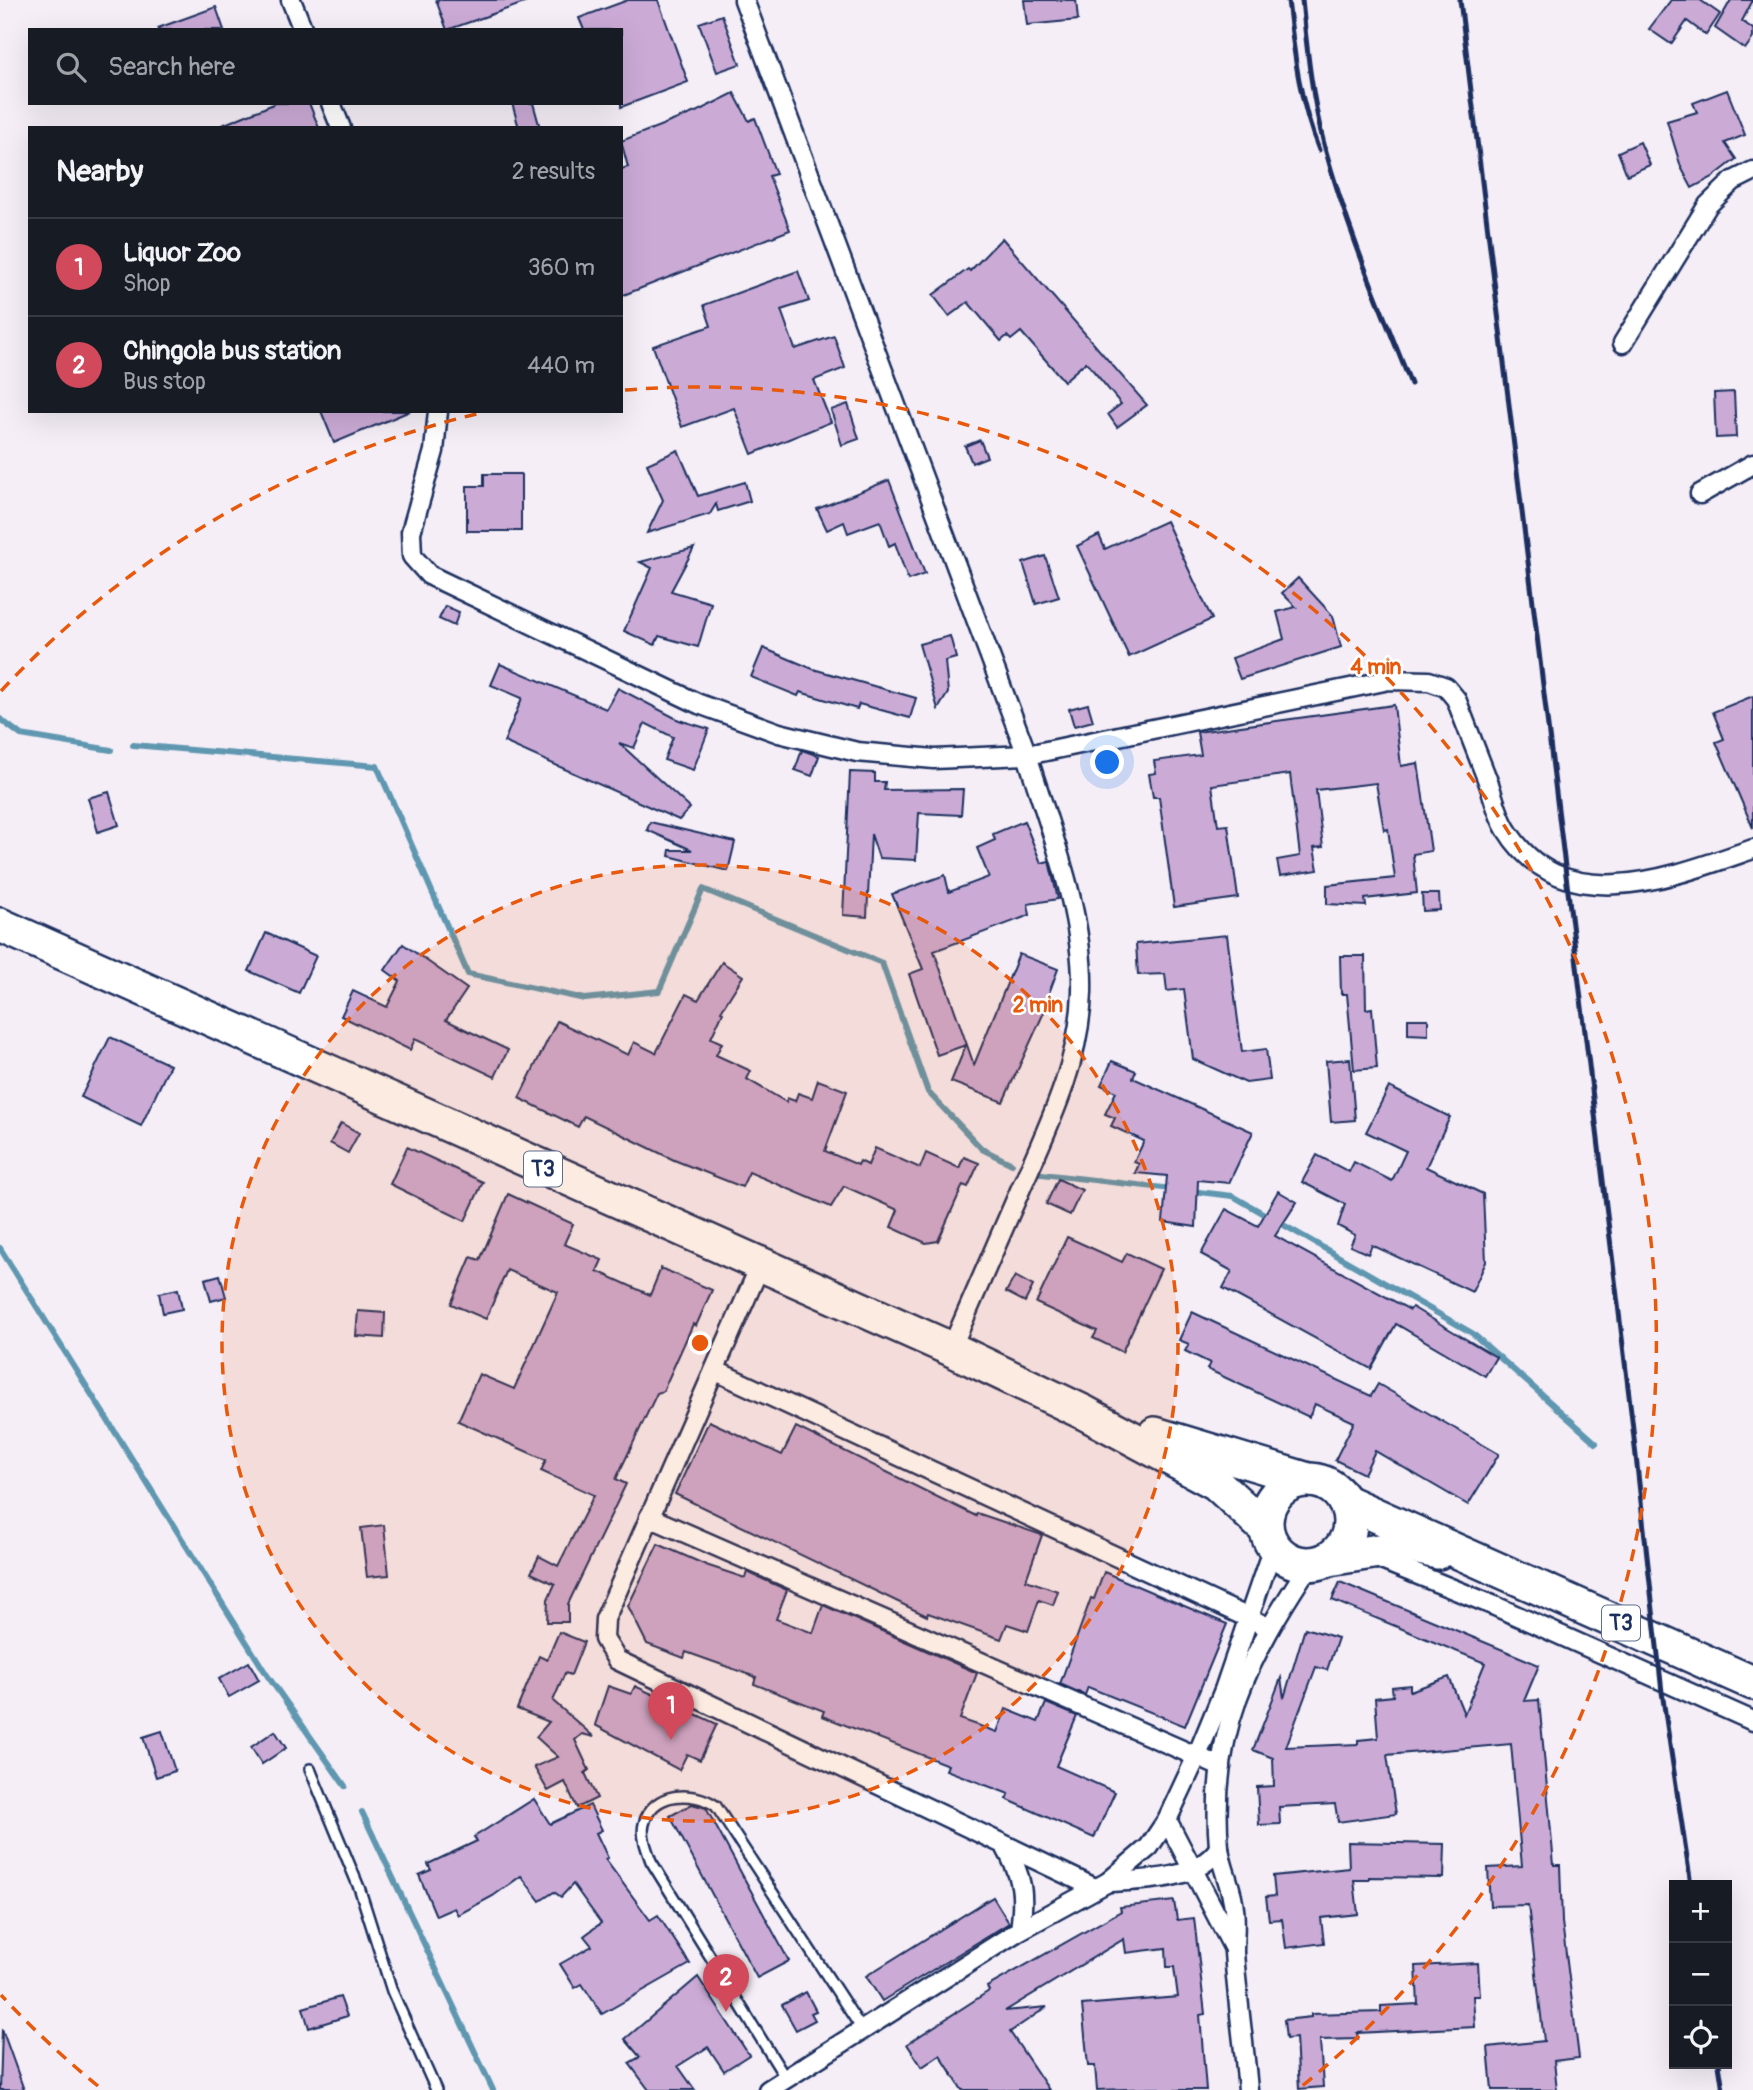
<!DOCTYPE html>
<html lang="en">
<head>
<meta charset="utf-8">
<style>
  body { margin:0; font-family:Pangolin,sans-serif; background:#20242c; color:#f1f3f6 }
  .controls { position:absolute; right:21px; bottom:21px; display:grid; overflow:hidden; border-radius:0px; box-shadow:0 7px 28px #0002 }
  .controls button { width:63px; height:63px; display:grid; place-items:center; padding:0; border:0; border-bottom:2px solid #363941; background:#171b24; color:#f1f3f6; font:35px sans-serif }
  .you { position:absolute; left:1108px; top:763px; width:24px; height:24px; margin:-18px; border:5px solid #fff; border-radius:50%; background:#1a73e8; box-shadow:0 0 0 10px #1a73e833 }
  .badge { display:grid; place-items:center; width:46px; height:46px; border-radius:50%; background:#d1495b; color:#fff; font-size:23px; font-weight:700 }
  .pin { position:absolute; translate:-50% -58px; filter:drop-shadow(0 2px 4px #0008) }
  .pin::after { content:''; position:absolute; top:37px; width:24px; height:21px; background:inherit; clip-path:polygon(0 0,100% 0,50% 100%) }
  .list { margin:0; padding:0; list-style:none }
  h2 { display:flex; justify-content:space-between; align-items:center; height:91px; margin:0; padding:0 28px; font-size:30px }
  h2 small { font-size:23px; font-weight:400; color:#9ea1a6 }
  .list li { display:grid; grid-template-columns:46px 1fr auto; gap:21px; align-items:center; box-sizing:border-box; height:98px; padding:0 28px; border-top:2px solid #363941 }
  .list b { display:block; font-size:26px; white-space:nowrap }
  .list p { margin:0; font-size:23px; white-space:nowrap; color:#9ea1a6 }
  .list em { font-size:23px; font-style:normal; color:#9ea1a6 }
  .icon { flex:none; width:38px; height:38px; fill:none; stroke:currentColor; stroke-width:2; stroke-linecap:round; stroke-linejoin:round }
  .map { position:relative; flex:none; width:1753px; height:2090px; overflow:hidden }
  .search { position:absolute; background:#171b24; box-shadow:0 7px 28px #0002; left:28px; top:28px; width:595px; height:77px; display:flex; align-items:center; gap:18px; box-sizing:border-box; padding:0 24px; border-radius:0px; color:#9ea1a6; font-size:26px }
  .panel { position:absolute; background:#171b24; box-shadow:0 7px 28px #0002; left:28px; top:126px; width:595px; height:287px; border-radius:0px }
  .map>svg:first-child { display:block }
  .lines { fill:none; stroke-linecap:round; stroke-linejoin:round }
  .stream { stroke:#5e97b0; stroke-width:6 }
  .building { fill:#cbabd6; stroke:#1b2f5e; stroke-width:2 }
  .lane-casing { stroke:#1b2f5e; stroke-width:14 }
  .street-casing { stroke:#1b2f5e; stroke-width:23 }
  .highway-casing { stroke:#1b2f5e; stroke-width:38 }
  .lane { stroke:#fff; stroke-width:9 }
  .street { stroke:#fff; stroke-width:18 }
  .highway { stroke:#fff; stroke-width:33 }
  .rail { stroke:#1b2f5e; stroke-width:5 }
  .ring { fill:none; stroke:#e8590c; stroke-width:3.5; stroke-dasharray:12 9 }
  .labels { text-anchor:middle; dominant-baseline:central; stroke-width:5; stroke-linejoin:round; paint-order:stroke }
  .shield { fill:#fff; stroke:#5f6d8e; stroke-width:2 }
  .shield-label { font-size:21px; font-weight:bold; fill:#1b2f5e }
  .centre { fill:#e8590c; stroke:#fff; stroke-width:3.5 }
  .ring-label { font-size:21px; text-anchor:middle; font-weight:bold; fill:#e8590c; stroke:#fff; stroke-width:5; stroke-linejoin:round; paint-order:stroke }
</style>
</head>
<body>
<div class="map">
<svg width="1753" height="2090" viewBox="0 0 1753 2090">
  <rect width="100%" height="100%" fill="#f5eef7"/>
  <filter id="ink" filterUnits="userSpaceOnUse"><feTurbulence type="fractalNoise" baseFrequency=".0143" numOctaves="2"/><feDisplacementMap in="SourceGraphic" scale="14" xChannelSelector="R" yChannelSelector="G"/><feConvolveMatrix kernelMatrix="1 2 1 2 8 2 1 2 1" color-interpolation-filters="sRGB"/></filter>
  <g filter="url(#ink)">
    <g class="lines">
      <g class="stream">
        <polyline points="0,719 21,735 111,750"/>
        <polyline points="133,745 377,766 468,974 585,999 659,991 703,889 882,963 928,1092 982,1149 1012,1164"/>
        <polyline points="1042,1174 1172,1189"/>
        <polyline points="1190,1191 1233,1196 1472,1333 1596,1443"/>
        <polyline points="0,1248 267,1675 345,1786"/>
        <polyline points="362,1812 493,2090"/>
      </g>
    </g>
    <g class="building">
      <polygon points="436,0 527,0 527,2 447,30"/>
      <polygon points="628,0 658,0 688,82 621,107 621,30 584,30 579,18"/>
      <polygon points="1024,0 1076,0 1078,20 1027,25"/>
      <polygon points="1671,0 1700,0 1720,14 1706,35 1687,21 1671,44 1649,29"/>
      <polygon points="1731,0 1753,0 1742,21 1753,29 1753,38 1745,49 1715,28"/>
      <polygon points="216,7 224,30 158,30 158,28"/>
      <polygon points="722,15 740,64 717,72 699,23"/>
      <polygon points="1727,90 1745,135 1725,143 1736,159 1713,177 1692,188 1681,167 1667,121 1697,112 1693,103"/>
      <polygon points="734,93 749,121 755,118 776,174 769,176 790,230 621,296 621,169 628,167 621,141 698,111"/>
      <polygon points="276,103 309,103 319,128 215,128"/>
      <polygon points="512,103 533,103 540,128 519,128"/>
      <polygon points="1640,142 1650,165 1627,175 1618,152"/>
      <polygon points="1002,238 1147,405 1117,427 1108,414 1121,404 1086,362 1064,381 1021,332 1011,340 1007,336 1001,341 968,302 949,316 933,295 968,269 970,271"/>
      <polygon points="798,271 809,301 781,310 795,349 834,336 845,368 814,380 831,422 752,454 734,408 682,427 653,346 711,326 704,305"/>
      <polygon points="1734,392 1736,437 1716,438 1714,393"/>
      <polygon points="848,404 859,439 842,445 831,410"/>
      <polygon points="321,411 410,411 334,443"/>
      <polygon points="980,440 987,457 972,463 965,446"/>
      <polygon points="678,450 698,496 745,482 750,501 718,511 716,504 710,514 647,533 663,500 647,464"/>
      <polygon points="484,474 521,474 521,531 467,531 467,486 484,486"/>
      <polygon points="889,480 925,574 908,580 895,543 889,546 880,521 848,533 844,522 827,530 817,509"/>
      <polygon points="1166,521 1212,619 1129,657 1077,546 1099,535 1105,549"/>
      <polygon points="694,548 671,591 711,603 698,647 659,636 655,645 624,631 652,568 640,562"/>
      <polygon points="1045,556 1059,597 1036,604 1023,563"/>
      <polygon points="1298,578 1333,616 1341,647 1240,679 1232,658 1284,639 1277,612 1296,607 1282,593"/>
      <polygon points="445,606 459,612 454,626 439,619"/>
      <polygon points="950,636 956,658 945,661 948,693 938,709 919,644"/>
      <polygon points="763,648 813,669 916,698 910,718 859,704 857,709 800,692 798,696 751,677"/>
      <polygon points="500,664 606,709 618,688 679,720 709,729 693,770 664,760 673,737 645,723 634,748 619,743 690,808 679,820 504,742 522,698 491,685"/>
      <polygon points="1753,696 1753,828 1716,742 1724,739 1713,712"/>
      <polygon points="1088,704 1093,721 1074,726 1069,709"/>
      <polygon points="1394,705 1401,766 1418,763 1431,851 1413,854 1417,893 1365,899 1366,906 1327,904 1327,885 1395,878 1388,829 1384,830 1376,783 1316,790 1323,847 1314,848 1318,870 1280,876 1277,860 1300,856 1290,774 1212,785 1218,826 1228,825 1238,898 1174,907 1159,797 1153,797 1149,774 1156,773 1154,761 1201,755 1197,732"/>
      <polygon points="802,750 819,756 812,776 795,770"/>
      <polygon points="850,772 875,773 875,782 885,782 884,790 963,789 961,815 919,813 916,860 879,858 871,834 867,917 843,915"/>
      <polygon points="109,792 119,825 98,832 88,798"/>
      <polygon points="1024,821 1041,863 1049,861 1058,899 1028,904 1030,915 934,951 974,1065 1019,954 1058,969 1048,996 1051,997 1003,1102 951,1082 966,1045 937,1055 909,974 923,969 892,894 945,875 949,892 989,877 977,848 995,840 993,834"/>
      <polygon points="650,822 735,842 728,871 669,856 670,850 692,850 647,830"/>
      <polygon points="1422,894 1439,894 1440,910 1423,911"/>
      <polygon points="266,933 316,956 299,993 249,971"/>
      <polygon points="1227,935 1242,1052 1266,1049 1270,1080 1246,1083 1193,1059 1184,989 1167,991 1165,974 1138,975 1136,944"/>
      <polygon points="403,944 467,989 446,1020 508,1050 495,1077 415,1039 410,1050 341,1016 353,991 387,1007 400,981 385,970"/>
      <polygon points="1340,956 1365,956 1366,1009 1372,1008 1377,1068 1354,1070 1347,994 1341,994"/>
      <polygon points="722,962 743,976 721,1011 723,1012 711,1038 722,1043 716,1055 751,1071 747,1079 786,1102 787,1098 795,1101 798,1093 812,1098 818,1080 847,1091 825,1151 858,1165 860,1161 868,1165 875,1148 920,1168 926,1153 959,1168 964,1157 979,1163 968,1187 963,1185 938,1241 926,1243 891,1227 898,1210 844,1186 831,1207 749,1172 742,1187 674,1160 584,1116 578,1127 519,1098 557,1021 628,1055 634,1042 656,1053 686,994 698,1000"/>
      <polygon points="1408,1019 1428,1019 1428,1035 1408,1034"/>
      <polygon points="110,1037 170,1065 141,1126 81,1097"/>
      <polygon points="1350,1059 1355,1120 1331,1122 1326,1061"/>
      <polygon points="1112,1061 1136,1071 1133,1078 1253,1132 1229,1183 1198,1180 1196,1227 1163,1222 1167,1176 1135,1173 1139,1164 1134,1162 1144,1141 1111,1126 1115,1118 1105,1114 1116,1092 1101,1085"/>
      <polygon points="1389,1087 1450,1117 1426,1167 1483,1194 1486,1262 1472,1292 1372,1245 1368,1254 1350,1246 1355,1235 1338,1226 1345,1204 1302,1182 1317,1155 1349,1172 1354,1162 1392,1181 1406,1151 1366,1132"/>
      <polygon points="341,1123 359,1133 348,1153 330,1143"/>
      <polygon points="407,1147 483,1182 465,1221 390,1184"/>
      <polygon points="1058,1179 1082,1190 1070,1215 1046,1204"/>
      <polygon points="1278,1191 1297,1202 1275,1236 1410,1310 1412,1307 1496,1357 1485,1376 1396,1324 1371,1369 1223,1288 1232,1271 1201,1254 1226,1209 1258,1226"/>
      <polygon points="508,1194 573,1224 564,1244 602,1260 597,1271 650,1295 661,1268 712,1290 696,1326 693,1324 663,1391 657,1393 616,1479 626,1484 568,1604 568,1622 547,1622 548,1599 555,1584 531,1573 539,1556 558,1566 594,1495 541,1471 546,1460 458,1421 479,1374 514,1389 558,1292 507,1270 486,1319 451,1304 471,1257 480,1260"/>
      <polygon points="1067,1237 1122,1262 1127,1253 1161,1269 1122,1352 1093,1338 1097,1331 1036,1303"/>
      <polygon points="220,1275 226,1297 211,1301 205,1279"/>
      <polygon points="1015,1276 1033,1286 1025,1302 1006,1292"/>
      <polygon points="178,1289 182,1309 163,1313 159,1293"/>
      <polygon points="358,1311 385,1313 384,1338 356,1336"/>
      <polygon points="1192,1312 1371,1396 1378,1384 1499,1454 1468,1505 1375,1451 1364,1474 1335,1460 1354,1422 1315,1404 1309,1417 1207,1369 1210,1363 1185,1351 1189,1344 1179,1340"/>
      <polygon points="709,1421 782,1455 796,1427 976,1516 977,1513 1042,1535 1026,1580 1058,1591 1053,1605 1039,1600 1028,1631 1007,1624 1001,1639 928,1613 927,1616 675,1494"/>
      <polygon points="384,1525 389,1575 367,1577 361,1528"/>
      <polygon points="658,1544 706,1565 745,1578 747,1572 787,1590 776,1619 813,1633 823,1605 977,1673 960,1719 997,1732 1006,1709 1038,1722 1046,1703 1077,1716 1056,1766 1115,1792 1094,1838 1006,1799 1009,1794 946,1770 948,1765 822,1716 824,1711 754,1684 756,1677 686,1652 684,1658 647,1644 628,1606"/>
      <polygon points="1104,1572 1227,1624 1185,1726 1088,1687 1085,1695 1060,1684 1091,1598 1094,1599"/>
      <polygon points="1340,1582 1539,1665 1524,1701 1539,1700 1554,1865 1560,1865 1562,1922 1579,2058 1554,2061 1557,2090 1492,2090 1488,2047 1544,2041 1528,1905 1490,1906 1488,1868 1522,1866 1511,1744 1387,1755 1396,1814 1338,1822 1335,1804 1279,1807 1280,1824 1259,1825 1257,1787 1274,1786 1273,1758 1253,1750 1281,1678 1284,1698 1305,1628 1338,1638 1327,1670 1316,1667 1286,1747 1358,1744 1358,1740 1378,1738 1375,1698 1393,1696 1392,1687 1410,1685 1410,1691 1449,1677 1464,1714 1485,1663 1332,1600"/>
      <polygon points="559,1632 584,1642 571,1675 565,1673 553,1701 594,1737 582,1734 575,1740 589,1770 585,1773 597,1798 577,1808 565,1782 548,1791 534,1767 558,1757 536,1737 549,1722 517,1709 539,1656 547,1660"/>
      <polygon points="249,1662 259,1680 229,1697 219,1679"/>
      <polygon points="608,1686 631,1694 635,1686 717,1724 700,1760 687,1754 679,1770 595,1725"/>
      <polygon points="162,1731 175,1771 156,1777 143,1737"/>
      <polygon points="275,1731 286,1748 262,1764 251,1747"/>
      <polygon points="534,1799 550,1824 590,1805 602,1830 596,1833 608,1858 605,1859 650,1920 658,1915 690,1964 602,2014 582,1984 575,1988 560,1964 592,1946 584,1936 601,1923 573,1884 561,1897 554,1892 540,1901 521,1876 493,1896 458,1915 454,1908 436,1916 419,1875 431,1870 428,1864 477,1841 474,1837"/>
      <polygon points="692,1804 706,1808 789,1961 757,1978 670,1816"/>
      <polygon points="1348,1842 1445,1844 1444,1878 1369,1877 1369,1880 1354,1880 1358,1914 1321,1918 1324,1943 1286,1948 1282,1919 1269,1920 1266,1897 1275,1896 1273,1876 1349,1868"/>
      <polygon points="993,1897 1009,1923 882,2001 866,1976"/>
      <polygon points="1174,1901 1177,1920 1194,1918 1205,2014 1200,2015 1206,2090 1159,2090 1159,2088 1097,2090 1095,2066 1088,2066 1082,2005 1178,1997 1174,1967 1167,1967 1166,1948 1126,1953 1124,1939 1005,2011 1047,2007 1010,2032 1049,2090 962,2090 940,2055 922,2067 907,2044 989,1991 987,1987 1121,1911 1120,1907"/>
      <polygon points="1478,1963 1480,1996 1473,1996 1475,2027 1357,2033 1358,2039 1320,2040 1323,2087 1299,2089 1296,2038 1286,2039 1284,2020 1311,2017 1311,2014 1381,2012 1381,2006 1418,2004 1416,1966"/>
      <polygon points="698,1977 749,2055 724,2071 708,2047 678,2066 695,2090 649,2090 629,2063 640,2057 625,2039"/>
      <polygon points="806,1992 816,2011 811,2013 815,2020 796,2030 782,2005"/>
      <polygon points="340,1997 347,2016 309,2028 303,2008"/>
      <polygon points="2,2029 24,2090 0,2090"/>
    </g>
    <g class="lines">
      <defs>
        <g id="lane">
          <polyline points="310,1769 360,1890 392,1991 436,2090"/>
          <path d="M 786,2079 L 651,1861 C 647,1850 641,1836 644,1824 C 652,1791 693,1790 716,1806 L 863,2031"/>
        </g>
        <g id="street">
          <polyline points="291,0 303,30"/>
          <path d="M 744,0 L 1027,755 C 1050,830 1084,912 1082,992 C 1080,1062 1049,1125 1021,1188 C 998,1242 974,1295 951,1349"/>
          <polyline points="331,103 341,128"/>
          <polyline points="1623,343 1708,205 1733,181 1753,171"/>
          <path d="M 438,411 L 434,451 L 411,532 L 412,556 L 429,575 L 699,704 L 779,733 L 857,752 L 934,759 L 1027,755 L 1389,680 L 1429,681 L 1446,687 L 1456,699 C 1467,727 1478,756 1489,784 C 1494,799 1498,816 1506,829 C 1562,921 1672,877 1753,849"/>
          <polyline points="1700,494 1753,464"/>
          <polyline points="760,1266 605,1619 604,1639 617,1660 1095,1888"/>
          <polyline points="716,1371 1268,1627"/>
          <polyline points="649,1517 1221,1767"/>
          <polyline points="1374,1557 1495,1606 1753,1721"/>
          <polyline points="1167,1820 1233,1947"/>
          <path d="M 1005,1846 C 1023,1878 1025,1894 1020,1930"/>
          <path d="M 1108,1882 C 1144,1880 1197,1881 1219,1848"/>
          <polyline points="768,2090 1020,1930 1108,1882 1149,1847 1167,1820 1196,1758 1224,1690 1273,1547"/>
          <path d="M 1248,2090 C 1244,2044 1237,1998 1234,1952 C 1234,1937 1236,1923 1234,1909 C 1233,1888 1221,1868 1219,1847 C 1209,1732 1249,1656 1310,1564"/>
        </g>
        <g id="highway">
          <polyline points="0,925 951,1349 1085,1413 1216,1483 1265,1528"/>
          <polyline points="1155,1434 1305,1479"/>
          <circle cx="1308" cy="1522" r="42"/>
          <polyline points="1344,1501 1753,1683"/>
          <polyline points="1329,1559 1410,1546 1438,1552"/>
        </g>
      </defs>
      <use href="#lane" class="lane-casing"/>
      <use href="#street" class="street-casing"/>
      <use href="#highway" class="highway-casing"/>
      <use href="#lane" class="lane"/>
      <use href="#street" class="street"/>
      <use href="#highway" class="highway"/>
      <g class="rail">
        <path d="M 1288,0 C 1294,52 1299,101 1319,150"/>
        <path d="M 1302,0 C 1307,49 1312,100 1325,148 C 1347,229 1380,306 1411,384"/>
        <polyline points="1460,0 1632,1420 1662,1692 1691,1885"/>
        <polyline points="1719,2064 1723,2090"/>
      </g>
    </g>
  </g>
  <circle cx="700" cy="1343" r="478" fill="#e8590c" fill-opacity=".12"/>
  <g class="ring">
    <circle cx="700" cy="1343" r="478"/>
    <path d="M98 2086A956 956 0 0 1 1 1995M1 691A956 956 0 0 1 485 412M625 390A956 956 0 0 1 1302 2086"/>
  </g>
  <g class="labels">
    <g class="shield">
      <rect x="524" y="1151.5" width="38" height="35" rx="5"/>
      <rect x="1602" y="1605.5" width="38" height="35" rx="5"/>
    </g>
    <g class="shield-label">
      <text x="543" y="1169">T3</text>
      <text x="1621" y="1623">T3</text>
    </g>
  </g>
  <circle cx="700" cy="1343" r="10" class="centre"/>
  <g class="ring-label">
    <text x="1376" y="674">4 min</text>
    <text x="1038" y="1012">2 min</text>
  </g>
</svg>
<div class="controls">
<button>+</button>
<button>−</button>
<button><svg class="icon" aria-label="locate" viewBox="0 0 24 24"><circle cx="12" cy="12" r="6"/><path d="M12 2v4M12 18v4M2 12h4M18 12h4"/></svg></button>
</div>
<div class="you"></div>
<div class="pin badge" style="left:671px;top:1740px">1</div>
<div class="pin badge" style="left:726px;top:2012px">2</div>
<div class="search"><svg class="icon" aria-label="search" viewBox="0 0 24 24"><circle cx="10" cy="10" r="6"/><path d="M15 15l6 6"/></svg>Search here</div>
<section class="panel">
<h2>Nearby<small>2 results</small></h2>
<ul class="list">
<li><span class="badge">1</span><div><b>Liquor Zoo</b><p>Shop</p></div><em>360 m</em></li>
<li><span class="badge">2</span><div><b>Chingola bus station</b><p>Bus stop</p></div><em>440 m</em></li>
</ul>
</section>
</div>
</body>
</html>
